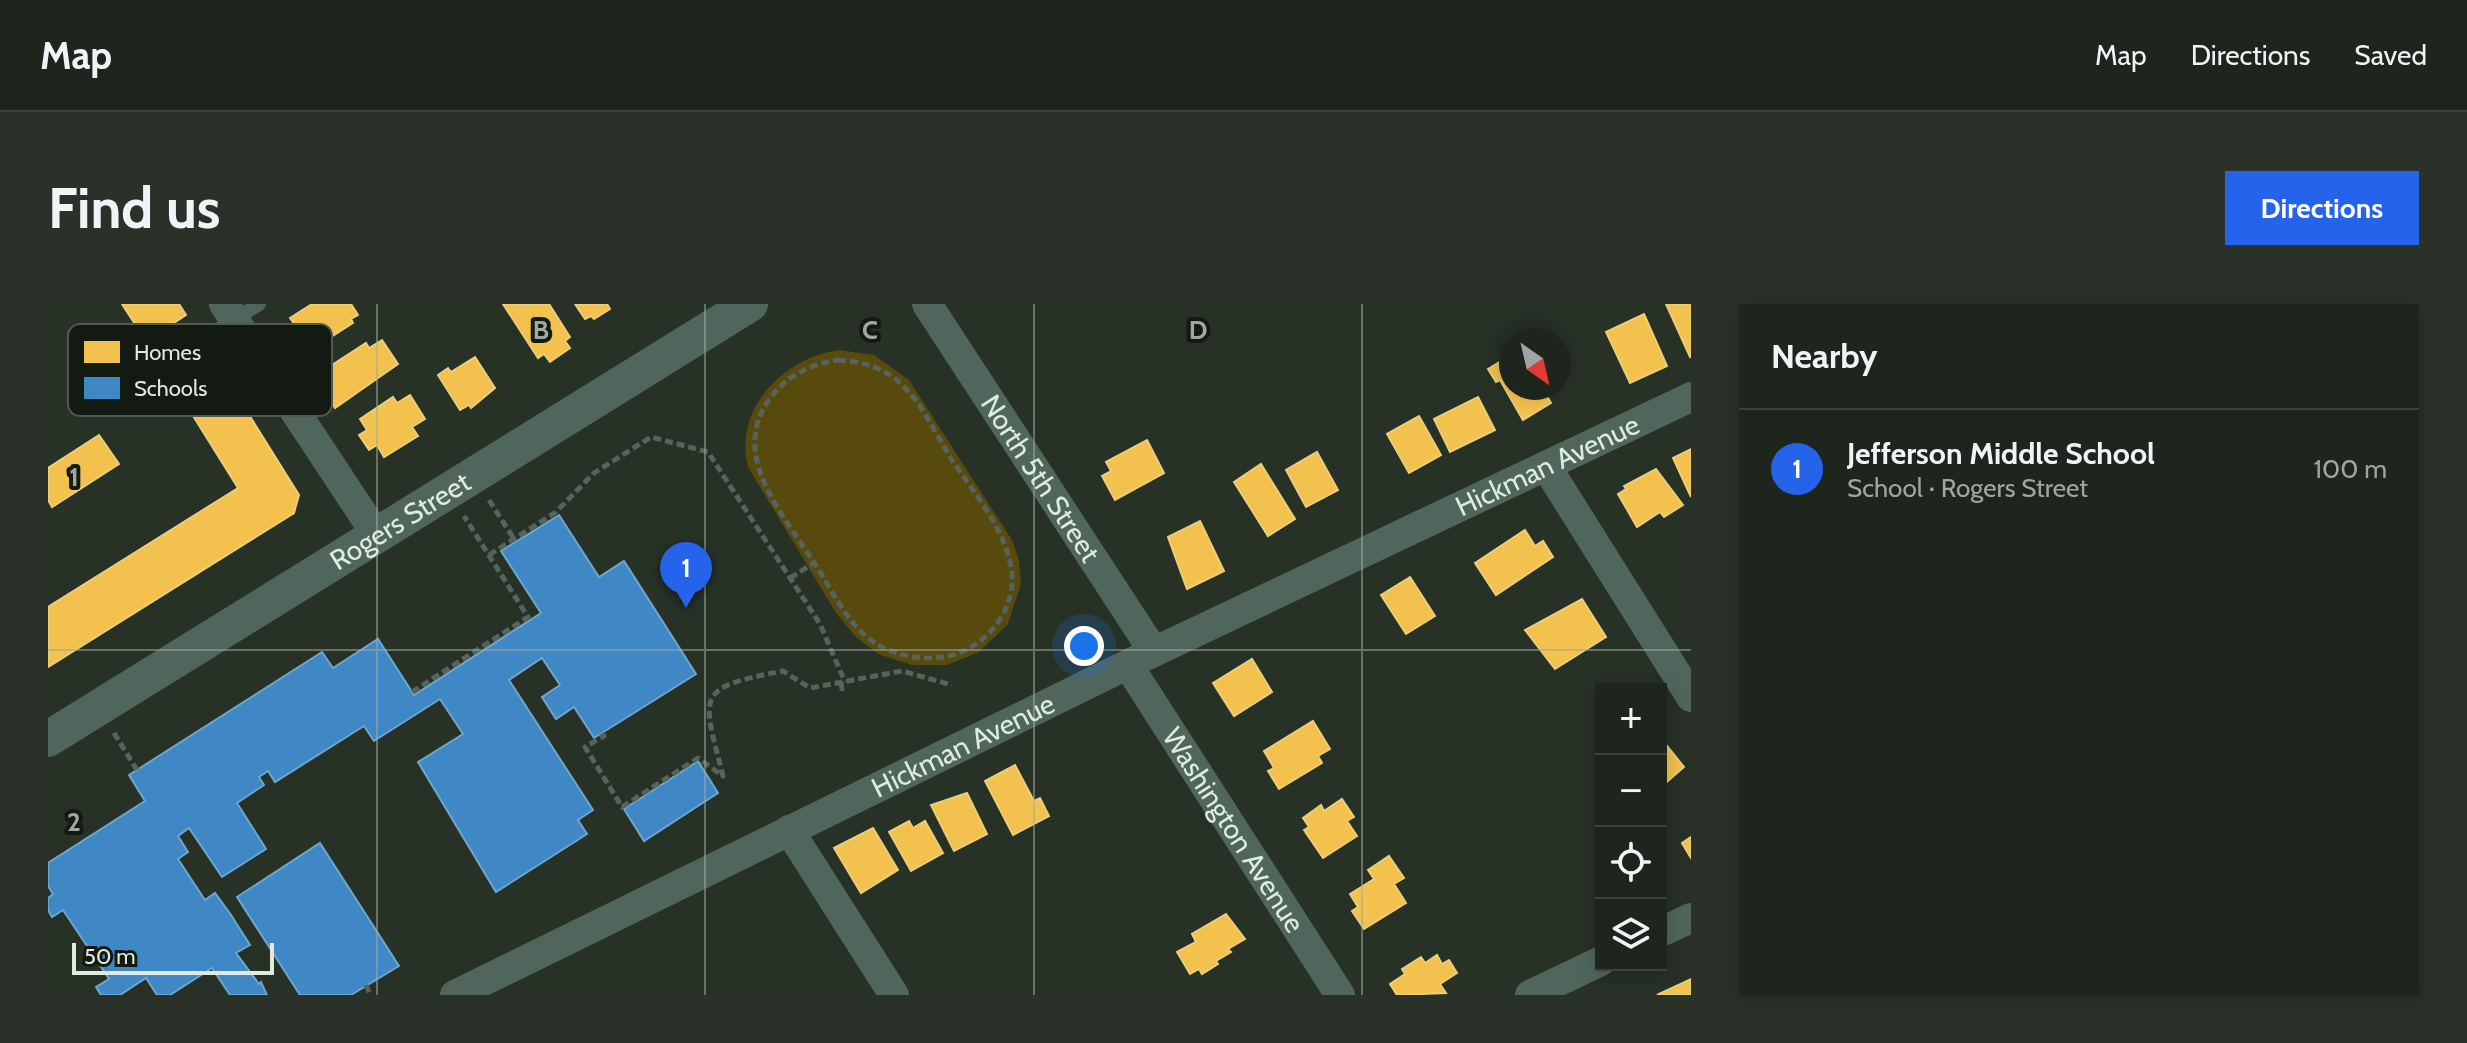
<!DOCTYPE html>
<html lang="en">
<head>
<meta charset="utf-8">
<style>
  body { margin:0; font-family:Cabin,sans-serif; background:#2a3129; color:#f1f3f6 }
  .controls { position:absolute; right:24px; bottom:24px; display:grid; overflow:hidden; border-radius:0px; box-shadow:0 4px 20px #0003 }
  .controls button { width:72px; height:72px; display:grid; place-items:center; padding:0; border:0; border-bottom:2px solid #3b423b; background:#1d251c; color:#f1f3f6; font:40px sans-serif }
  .compass { position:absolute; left:1451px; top:24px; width:72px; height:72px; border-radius:50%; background:#1d251c; box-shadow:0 4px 20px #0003; rotate:146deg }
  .scale { position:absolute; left:24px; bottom:20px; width:202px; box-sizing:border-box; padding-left:8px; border:4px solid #dfebde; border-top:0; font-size:22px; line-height:28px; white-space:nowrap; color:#dfebde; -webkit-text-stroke:6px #121a12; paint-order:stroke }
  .you { position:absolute; left:1036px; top:342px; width:28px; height:28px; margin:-20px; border:6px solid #fff; border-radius:50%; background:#1a73e8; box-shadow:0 0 0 12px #1a73e833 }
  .badge { display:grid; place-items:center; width:52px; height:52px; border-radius:50%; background:#2563eb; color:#fff; font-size:26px; font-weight:700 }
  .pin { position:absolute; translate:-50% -66px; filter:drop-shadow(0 2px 4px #0008) }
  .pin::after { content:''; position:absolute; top:42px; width:28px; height:24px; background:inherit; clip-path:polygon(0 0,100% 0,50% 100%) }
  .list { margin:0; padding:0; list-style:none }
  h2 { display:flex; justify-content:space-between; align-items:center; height:104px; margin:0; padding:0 32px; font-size:34px }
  h2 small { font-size:26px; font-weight:400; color:#a0a5a3 }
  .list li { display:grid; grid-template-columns:52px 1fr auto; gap:24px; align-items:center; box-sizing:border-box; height:120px; padding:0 32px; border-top:2px solid #3b423b }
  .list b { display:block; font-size:30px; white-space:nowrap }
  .list p { margin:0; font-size:26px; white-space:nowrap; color:#a0a5a3 }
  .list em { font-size:26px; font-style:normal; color:#a0a5a3 }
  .icon { flex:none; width:44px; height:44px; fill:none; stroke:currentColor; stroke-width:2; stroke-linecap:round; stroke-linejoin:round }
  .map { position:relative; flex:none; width:1643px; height:691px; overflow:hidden; border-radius:0px }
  header { display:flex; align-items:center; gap:48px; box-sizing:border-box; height:112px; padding:0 40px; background:#1d251c; border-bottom:2px solid #3b423b }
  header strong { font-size:38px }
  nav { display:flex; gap:44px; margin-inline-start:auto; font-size:28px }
  .intro { display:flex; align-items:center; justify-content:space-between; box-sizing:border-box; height:192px; padding:0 48px }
  h1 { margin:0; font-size:56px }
  .button { padding:20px 36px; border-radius:0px; background:#2563eb; color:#fff; font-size:28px; font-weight:700 }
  main { display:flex; gap:48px; padding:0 48px }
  aside { flex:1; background:#1d251c; border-radius:0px; box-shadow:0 4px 20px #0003 }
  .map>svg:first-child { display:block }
  .green { fill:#58490d }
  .homes { fill:#f2c14e; stroke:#ecce79; stroke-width:2 }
  .schools { fill:#3f88c5; stroke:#6fa6cc; stroke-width:2 }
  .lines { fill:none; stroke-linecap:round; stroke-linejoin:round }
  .path { stroke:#55655d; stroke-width:5; stroke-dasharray:8 4; stroke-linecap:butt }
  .service { stroke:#50665d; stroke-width:14 }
  .minor { stroke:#50665d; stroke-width:30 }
  .tertiary { stroke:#50665d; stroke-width:36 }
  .grid { fill:none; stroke:#9faa9e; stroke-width:2; stroke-opacity:0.55 }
  .labels { text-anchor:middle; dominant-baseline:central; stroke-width:8; stroke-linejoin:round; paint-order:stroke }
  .street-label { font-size:28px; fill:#dfebde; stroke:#121a12 }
  .key { fill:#121a12; stroke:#50594f; stroke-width:2 }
  .key-label { font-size:22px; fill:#dfebde }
  .grid-label { font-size:26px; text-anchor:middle; font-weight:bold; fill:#9faa9e; stroke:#121a12; stroke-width:8; stroke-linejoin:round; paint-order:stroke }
</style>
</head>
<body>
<header>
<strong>Map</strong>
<nav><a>Map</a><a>Directions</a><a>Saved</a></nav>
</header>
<div class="intro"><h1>Find us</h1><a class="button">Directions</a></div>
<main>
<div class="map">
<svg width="1643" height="691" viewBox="0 0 1643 691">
  <rect width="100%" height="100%" fill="#273126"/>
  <path class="green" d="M 791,46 L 826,51 L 861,76 L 964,236 L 971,256 L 973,280 L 960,320 L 931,348 L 899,361 L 864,361 L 830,350 L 808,333 L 788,309 L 700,163 C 685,105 735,54 791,46 Z"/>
  <g class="homes">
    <polygon points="74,0 131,0 138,11 98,37"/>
    <polygon points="264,0 303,0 310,11 303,15 305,19 253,52 239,30 249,24 242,14"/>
    <polygon points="455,0 501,0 522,33 517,37 522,44 502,58 496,50 490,54"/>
    <polygon points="527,0 559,0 562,5 546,15 543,12 537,15"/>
    <polygon points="1618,0 1643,0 1643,52 1642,53"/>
    <polygon points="1596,10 1619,62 1582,79 1558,28"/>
    <polygon points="334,36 350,60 287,104 267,72 318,39 321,44"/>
    <polygon points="1463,51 1463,84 1494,84 1503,99 1475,116 1452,76 1448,78 1440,65"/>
    <polygon points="427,53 447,84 423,104 421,101 412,106 390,71 400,64 403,68"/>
    <polygon points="170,61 251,191 246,209 0,363 0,303 190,184 129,86"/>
    <polygon points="362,91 377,115 364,123 370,132 336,153 329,141 321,146 311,131 319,126 312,115 345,93 349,99"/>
    <polygon points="1430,93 1447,126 1402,148 1386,115"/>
    <polygon points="1371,112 1393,151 1361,169 1339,130"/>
    <polygon points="51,131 71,160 4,203 0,196 0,164"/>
    <polygon points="1099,136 1116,169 1067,196 1054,172 1063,167 1058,158"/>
    <polygon points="1643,145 1643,193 1625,154"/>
    <polygon points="1269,148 1290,186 1258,203 1238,166"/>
    <polygon points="1213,160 1247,215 1220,232 1186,178"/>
    <polygon points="1608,165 1635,201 1616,213 1612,208 1589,223 1570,190 1578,185 1576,182"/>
    <polygon points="1152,217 1176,267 1139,285 1120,233"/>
    <polygon points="1477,226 1487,242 1495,237 1505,253 1448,291 1427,259"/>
    <polygon points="1362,273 1387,312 1358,330 1333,291"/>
    <polygon points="1534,295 1558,333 1507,365 1477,326"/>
    <polygon points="1204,355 1224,388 1186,412 1165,379"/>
    <polygon points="1265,417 1282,445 1270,452 1274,459 1231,485 1220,467 1226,464 1216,447"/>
    <polygon points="1615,437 1636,463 1613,483 1613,439"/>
    <polygon points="967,461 986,497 992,494 1001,512 965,531 937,477"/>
    <polygon points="919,489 939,530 906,547 883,501"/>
    <polygon points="1294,495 1306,513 1299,517 1309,532 1275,554 1256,526 1261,523 1255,514 1273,501 1276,507"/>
    <polygon points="861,517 865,524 877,517 895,549 863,567 841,528"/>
    <polygon points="825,524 850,566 813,589 786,544"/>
    <polygon points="1643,533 1643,554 1634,539"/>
    <polygon points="1341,552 1356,574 1346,580 1358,599 1316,625 1304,607 1310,603 1302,590 1326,575 1320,566"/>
    <polygon points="1178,610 1197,635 1180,645 1183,648 1168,657 1170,660 1154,670 1151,665 1142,670 1129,648 1148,638 1144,630"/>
    <polygon points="1389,651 1394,660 1401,656 1409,669 1392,680 1398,689 1349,691 1342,680 1357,670 1354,665 1373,653 1377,659"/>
    <polygon points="1643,675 1643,691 1609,691"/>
  </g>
  <g class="schools">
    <polygon points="511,211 551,273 576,257 648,370 546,434 526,403 508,415 494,393 512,381 494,354 461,376 545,506 530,516 539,530 448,588 370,458 415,430 392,395 326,437 316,422 227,478 220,467 211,473 216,481 189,499 218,545 174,573 141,524 130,532 140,548 130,555 157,596 167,589 183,611 202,641 188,649 211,680 213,678 219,691 182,691 164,664 122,691 109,691 98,674 72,691 53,691 48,683 61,675 15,606 4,613 0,606 0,594 5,590 0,582 0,559 97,497 81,471 274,348 285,364 330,335 366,391 493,309 453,247"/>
    <polygon points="650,457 670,489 596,537 576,505"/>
    <polygon points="272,539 351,662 303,691 252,691 189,593"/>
  </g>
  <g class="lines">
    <g class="path">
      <path d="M 790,56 C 813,58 833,62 851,78 C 873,97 887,129 902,153 C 932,199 989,259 952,315 C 942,331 928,342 911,349 C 884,358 854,355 829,340 C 801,324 784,286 767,260 C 735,210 679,150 723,93 C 740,71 763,60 790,56 Z"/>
      <polyline points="441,196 466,235"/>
      <polyline points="441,251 508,208 546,169 603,133 660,148 772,320 797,378"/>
      <polyline points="742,274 766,259"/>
      <polyline points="793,379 795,391"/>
      <polyline points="364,388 480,313 416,212"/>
      <polyline points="66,429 89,466"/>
      <path d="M 554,429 L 556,432 L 537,443 L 574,503 L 650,454 L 675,472 C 654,389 646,384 735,367 L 762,384 L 854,367 L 904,381"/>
      <polyline points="318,681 322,691"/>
    </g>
    <polyline class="service" points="73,86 211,0"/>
    <g class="minor">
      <polyline points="176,0 328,230"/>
      <path id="s1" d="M 879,0 L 1106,348"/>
      <polyline points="1498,162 1643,393"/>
      <path id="s2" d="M 1080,361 L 1292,691"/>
      <polyline points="741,526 846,691"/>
      <polyline points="1613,628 1643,614"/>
      <path id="s3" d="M 407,691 L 1095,353 L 1643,93"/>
      <polyline points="1482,691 1553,657"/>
    </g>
    <path class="tertiary" id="s4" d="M 0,435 L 702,0"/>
  </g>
  <path class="grid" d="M 329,0 L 329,691M 657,0 L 657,691M 986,0 L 986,691M 1314,0 L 1314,691M 0,346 L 1643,346"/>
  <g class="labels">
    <g class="street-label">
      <text stroke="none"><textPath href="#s3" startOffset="1214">Hickman Avenue</textPath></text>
      <text stroke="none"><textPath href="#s1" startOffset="208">North 5th Street</textPath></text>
      <text stroke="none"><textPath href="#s4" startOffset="414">Rogers Street</textPath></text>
      <text stroke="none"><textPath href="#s3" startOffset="566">Hickman Avenue</textPath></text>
      <text stroke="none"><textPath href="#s2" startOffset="196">Washington Avenue</textPath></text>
    </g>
  </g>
  <rect x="20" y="20" width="264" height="92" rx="12" class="key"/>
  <rect x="36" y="37" width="36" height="22" fill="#f2c14e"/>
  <rect x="36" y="73" width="36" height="22" fill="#3f88c5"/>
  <g class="key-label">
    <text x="86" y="56">Homes</text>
    <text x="86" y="92">Schools</text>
  </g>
  <g class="grid-label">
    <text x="493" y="35">B</text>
    <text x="822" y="35">C</text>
    <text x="1150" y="35">D</text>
    <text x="26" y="182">1</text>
    <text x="26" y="527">2</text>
  </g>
</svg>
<div class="controls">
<button>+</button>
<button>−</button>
<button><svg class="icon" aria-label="locate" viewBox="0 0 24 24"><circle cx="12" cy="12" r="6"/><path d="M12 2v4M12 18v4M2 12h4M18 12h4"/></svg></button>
<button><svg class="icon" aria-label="layers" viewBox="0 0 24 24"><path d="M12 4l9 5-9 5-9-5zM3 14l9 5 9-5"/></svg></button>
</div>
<svg class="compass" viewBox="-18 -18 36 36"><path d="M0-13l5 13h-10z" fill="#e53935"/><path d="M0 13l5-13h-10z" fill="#a0a5a3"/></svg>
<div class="scale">50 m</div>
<div class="you"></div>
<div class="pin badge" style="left:638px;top:304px">1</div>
</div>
<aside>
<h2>Nearby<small></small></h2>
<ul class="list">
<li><span class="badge">1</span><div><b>Jefferson Middle School</b><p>School · Rogers Street</p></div><em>100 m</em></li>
</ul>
</aside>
</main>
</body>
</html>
